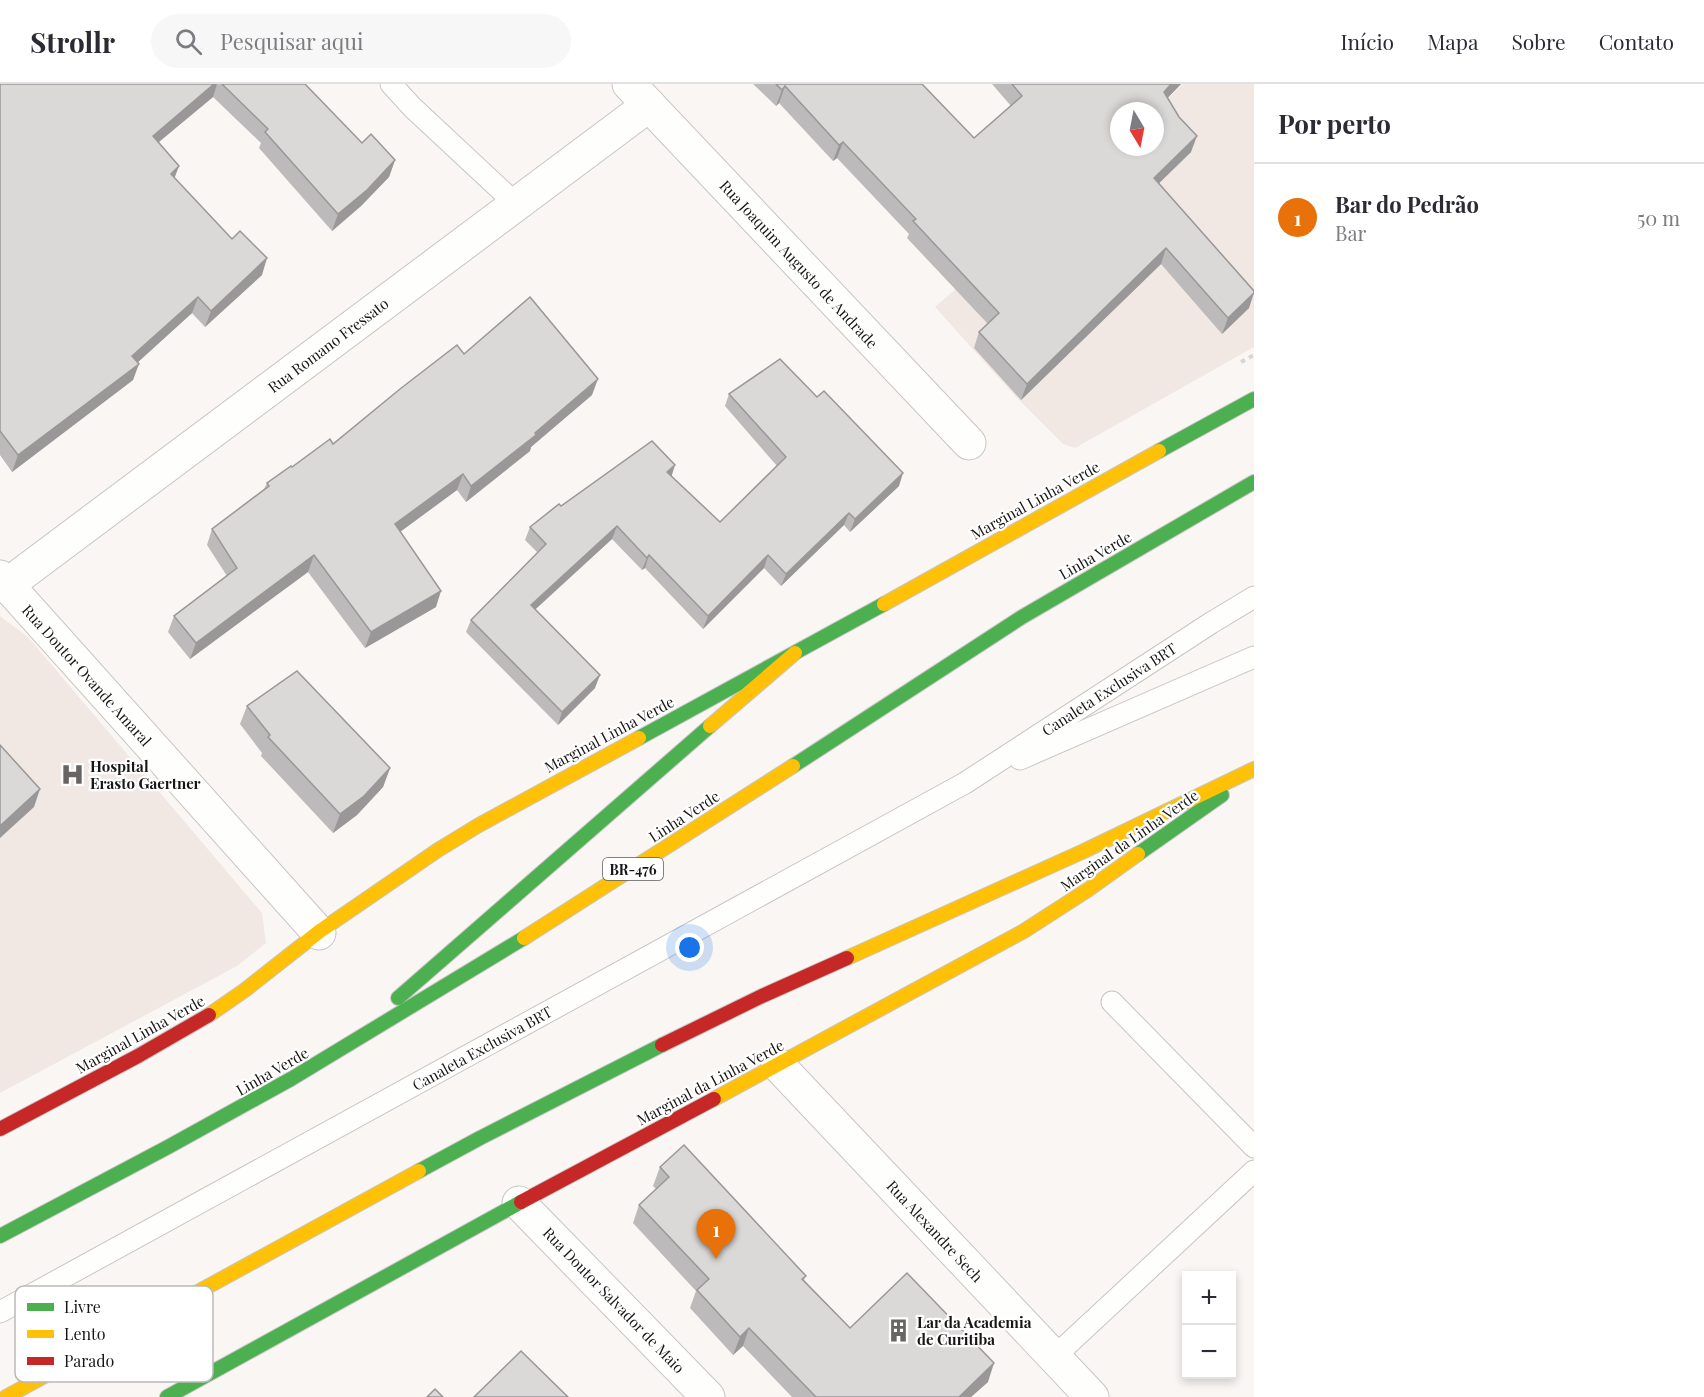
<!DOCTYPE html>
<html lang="pt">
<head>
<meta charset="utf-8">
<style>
  body { margin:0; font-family:"Playfair Display",serif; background:#f7f7f7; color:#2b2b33 }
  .controls { position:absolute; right:18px; bottom:18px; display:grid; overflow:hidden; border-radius:0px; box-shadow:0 3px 9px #0003 }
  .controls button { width:54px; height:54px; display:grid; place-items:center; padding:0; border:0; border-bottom:2px solid #e1e1e2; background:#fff; color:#2b2b33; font:30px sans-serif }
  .compass { position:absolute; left:1110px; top:18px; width:54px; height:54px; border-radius:50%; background:#fff; box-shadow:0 3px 9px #0003; rotate:170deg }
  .you { position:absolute; left:690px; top:864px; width:21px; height:21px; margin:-15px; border:4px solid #fff; border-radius:50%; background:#1a73e8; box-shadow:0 0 0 9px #1a73e833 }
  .badge { display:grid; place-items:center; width:39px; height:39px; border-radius:50%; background:#ea580c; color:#fff; font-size:20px; font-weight:700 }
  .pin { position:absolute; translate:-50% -50px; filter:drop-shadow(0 2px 3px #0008) }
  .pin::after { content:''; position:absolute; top:32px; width:21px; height:18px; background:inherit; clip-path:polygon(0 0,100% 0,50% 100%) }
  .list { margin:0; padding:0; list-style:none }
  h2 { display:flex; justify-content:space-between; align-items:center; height:78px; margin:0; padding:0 24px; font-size:26px }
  h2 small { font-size:20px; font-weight:400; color:#7c7c81 }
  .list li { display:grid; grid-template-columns:39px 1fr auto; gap:18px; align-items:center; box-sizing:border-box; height:108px; padding:0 24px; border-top:2px solid #e1e1e2 }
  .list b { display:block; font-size:22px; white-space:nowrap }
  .list p { margin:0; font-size:20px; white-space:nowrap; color:#7c7c81 }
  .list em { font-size:20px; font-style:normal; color:#7c7c81 }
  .icon { flex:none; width:33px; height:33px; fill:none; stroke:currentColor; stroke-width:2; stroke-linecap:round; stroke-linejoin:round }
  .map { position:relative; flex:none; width:1254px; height:1313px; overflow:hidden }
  header { display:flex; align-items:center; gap:36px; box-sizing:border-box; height:84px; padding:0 30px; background:#fff; border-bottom:2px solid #e1e1e2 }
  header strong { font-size:28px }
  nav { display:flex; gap:33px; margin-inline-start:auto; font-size:21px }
  .search { width:420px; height:54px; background:#f7f7f7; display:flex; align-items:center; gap:15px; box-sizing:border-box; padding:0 21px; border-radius:33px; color:#7c7c81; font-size:22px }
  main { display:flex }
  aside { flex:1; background:#fff }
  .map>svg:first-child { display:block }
  .built { fill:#f1e7e3 }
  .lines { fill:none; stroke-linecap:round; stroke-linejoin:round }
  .lane-casing { stroke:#c8c5c4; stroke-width:23 }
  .street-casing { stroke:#c8c5c4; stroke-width:35 }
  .fast-casing { stroke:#c8c5c4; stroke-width:16 }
  .slow-casing { stroke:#c8c5c4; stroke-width:16 }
  .jam-casing { stroke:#c8c5c4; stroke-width:16 }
  .path { stroke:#d6d6d5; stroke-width:4; stroke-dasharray:4.5 4.5; stroke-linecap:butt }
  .lane { stroke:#fefefd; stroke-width:21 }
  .street { stroke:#fefefd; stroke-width:33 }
  .fast { stroke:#4caf50; stroke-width:14 }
  .slow { stroke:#ffc107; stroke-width:14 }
  .jam { stroke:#c62828; stroke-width:14 }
  .wall { fill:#bcbaba }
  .shaded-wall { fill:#999797 }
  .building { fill:#dbd8d8; stroke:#999797; stroke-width:1.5; fill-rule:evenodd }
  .labels { text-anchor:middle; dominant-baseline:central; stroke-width:4.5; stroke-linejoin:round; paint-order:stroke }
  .shield { fill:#fff; stroke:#5d5c5b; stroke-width:1.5 }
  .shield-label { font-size:14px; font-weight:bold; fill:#181615 }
  .street-label { font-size:15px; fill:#181615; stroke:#fff }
  .poi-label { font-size:15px; font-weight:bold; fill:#181615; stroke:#fff; text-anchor:start }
  .key { fill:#fff; stroke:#bab9b9; stroke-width:1.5 }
  .key-label { font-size:16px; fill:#181615 }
</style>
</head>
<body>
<header>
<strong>Strollr</strong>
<div class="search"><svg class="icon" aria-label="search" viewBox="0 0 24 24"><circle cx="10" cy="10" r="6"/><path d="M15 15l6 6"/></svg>Pesquisar aqui</div>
<nav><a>Início</a><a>Mapa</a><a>Sobre</a><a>Contato</a></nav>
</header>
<main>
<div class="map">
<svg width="1254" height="1313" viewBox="0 0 1254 1313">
  <rect width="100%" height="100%" fill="#faf6f4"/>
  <g class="built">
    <polygon points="1182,0 1254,0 1254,263 1075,364 1063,360 1016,313 935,223 1119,63 1155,63 1158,25"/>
    <polygon points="0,532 28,553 262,829 266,859 237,882 0,1009"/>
  </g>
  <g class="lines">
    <defs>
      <g id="lane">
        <polyline points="391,0 412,23 516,120"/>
        <polyline points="1020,675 1254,573"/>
        <polyline points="1112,918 1254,1063"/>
        <polyline points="0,1228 965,699 1211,539 1254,513"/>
        <polyline points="1054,1273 1254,1087"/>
      </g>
      <g id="street">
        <polyline points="629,0 969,359"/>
        <polyline points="0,493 319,849"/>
        <polyline points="7,501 649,21"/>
        <polyline points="778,981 1092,1313"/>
        <polyline points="519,1119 708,1313"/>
      </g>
      <g id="fast">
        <polyline points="1159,367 1254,315"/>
        <polyline points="639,654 884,520"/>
        <polyline points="793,682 1022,533 1254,398"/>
        <polyline points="1138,770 1222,711"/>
        <polyline points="398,914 710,642"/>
        <polyline points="419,1087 480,1054 662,961"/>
        <polyline points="0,1152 168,1063 291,995 524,854"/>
        <polyline points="167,1313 521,1118"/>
      </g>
      <g id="slow">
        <polyline points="884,520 1159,367"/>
        <polyline points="710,642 795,569"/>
        <polyline points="524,854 793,682"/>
        <polyline points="847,874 1084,767 1254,685"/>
        <polyline points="209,931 245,906 320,847 438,766 479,741 639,654"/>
        <polyline points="714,1015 1024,847 1089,805 1138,770"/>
        <polyline points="6,1313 419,1087"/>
      </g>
      <g id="jam">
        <polyline points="662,961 762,912 847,874"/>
        <polyline points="0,1045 138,972 209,931"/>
        <polyline points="521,1118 714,1015"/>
      </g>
    </defs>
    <use href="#lane" class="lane-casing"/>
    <use href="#street" class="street-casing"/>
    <use href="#fast" class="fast-casing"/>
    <use href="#slow" class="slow-casing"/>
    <use href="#jam" class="jam-casing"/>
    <polyline class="path" points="1241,278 1254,271"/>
    <use href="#lane" class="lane"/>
    <use href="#street" class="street"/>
    <use href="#fast" class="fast"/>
    <use href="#slow" class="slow"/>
    <use href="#jam" class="jam"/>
  </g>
  <g class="wall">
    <polygon points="0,0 305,0 362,59 395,76 389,93 361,122 332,147 259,64 261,59 213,13 158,58 174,94 262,191 205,243 192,229 138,278 133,296 12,388 0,371"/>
    <polygon points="753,0 922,0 974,54 1011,22 992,0 1181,0 1167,14 1191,68 1159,99 1249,224 1222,250 1161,180 1021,316 974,264 979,248 988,240 907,154 909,150 837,74 833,77 779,19 776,22"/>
    <polygon points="464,270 592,311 531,363 530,367 466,418 457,406 400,448 436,523 365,564 308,488 190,575 168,548 174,532 227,492 207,461 212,445 264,405 267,399 333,360"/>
    <polygon points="729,310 899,402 850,448 844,441 781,502 764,484 703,545 645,484 642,486 612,455 535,525 595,604 558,641 466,548 471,536 538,469 525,456 530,443 561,422 671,392 720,438 777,382 725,322"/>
    <polygon points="247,622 390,684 383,703 357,731 333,749 261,672 262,669 240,640"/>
    <polygon points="660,1083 806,1192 804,1196 850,1244 988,1298 971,1313 792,1313 743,1262 733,1271 690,1224 696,1207 633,1139 639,1121 656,1105 653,1102"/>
  </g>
  <g class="shaded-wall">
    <polygon points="214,0 217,0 213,13 147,68 153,52"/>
    <polygon points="1171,0 1181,0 1158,24 1164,8"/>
    <polygon points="785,2 779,19 776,22 782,6"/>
    <polygon points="1197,52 1191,68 1148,110 1154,94"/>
    <polygon points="843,58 837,74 833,77 839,61"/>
    <polygon points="395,76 389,93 361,122 332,147 338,130"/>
    <polygon points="179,82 173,98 171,90"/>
    <polygon points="1166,164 1161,180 1021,316 1027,300"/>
    <polygon points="267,174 262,191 205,243 211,227"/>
    <polygon points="1254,209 1249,224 1222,250 1228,234"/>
    <polygon points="198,213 192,229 126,289 132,272"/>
    <polygon points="139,280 133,296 12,388 18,371"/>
    <polygon points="598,295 592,311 531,363 530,367 466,418 471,402"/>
    <polygon points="675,381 671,394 667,388"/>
    <polygon points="903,389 899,402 850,448 855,435"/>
    <polygon points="463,390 457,406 389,456 395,440"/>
    <polygon points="849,429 844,441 781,502 786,490"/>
    <polygon points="617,442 612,455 526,534 531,521"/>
    <polygon points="314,471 308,488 190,575 196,559"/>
    <polygon points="649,471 645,484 642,486 647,474"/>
    <polygon points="768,471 764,484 703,545 708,532"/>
    <polygon points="441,507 436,523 365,564 371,548"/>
    <polygon points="600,591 595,604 558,641 562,628"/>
    <polygon points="390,684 383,703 357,731 333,749 340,730"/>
    <polygon points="40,705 34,723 0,754 0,742"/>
    <polygon points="749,1244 743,1262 733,1271 740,1253"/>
    <polygon points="994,1279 988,1298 971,1313 959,1313"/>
  </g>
  <g class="building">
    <polygon points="0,0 214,0 153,52 179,82 171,90 232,155 240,147 267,174 211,227 198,213 132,272 139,280 18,371 0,347"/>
    <polygon points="222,0 305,0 362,59 371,50 395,76 367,106 338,130 265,48 268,45"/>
    <path d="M 776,0 L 922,0 L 974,54 L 1022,12 L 1012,0 L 1171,0 L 1164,8 L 1179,33 L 1197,52 L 1154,94 L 1254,207 L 1254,209 L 1228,234 L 1166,164 L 1027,300 L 979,248 L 999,229 L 913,137 L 916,135 L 843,58 L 839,61 L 785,2 L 782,6 ZM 1119,27 L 1155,27 L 1155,63 L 1119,63 Z"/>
    <polygon points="530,213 598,295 535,349 536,351 471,402 463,390 395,440 441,507 371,548 314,471 196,559 174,532 237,484 212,445 269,402 267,399 291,382 292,383 330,355 333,360 400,305 457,261 464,270"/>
    <polygon points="780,275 817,313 824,307 903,389 855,435 849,429 786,490 768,471 708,532 649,471 647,474 617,442 531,521 600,591 562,628 471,536 546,460 530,443 559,420 561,422 652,357 675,381 667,388 720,438 786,373 729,310"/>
    <polygon points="297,587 390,684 364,712 340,730 268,653 270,651 247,622"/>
    <polygon points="0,661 40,705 0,742"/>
    <polygon points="684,1061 806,1192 802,1195 850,1244 907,1189 994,1279 959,1313 816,1313 749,1244 740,1253 697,1206 709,1195 639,1121 669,1093 660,1083"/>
    <polygon points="521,1267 568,1313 474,1313"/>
    <polygon points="435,1305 443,1313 427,1313"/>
  </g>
  <defs>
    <symbol id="hospital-bare" viewBox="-9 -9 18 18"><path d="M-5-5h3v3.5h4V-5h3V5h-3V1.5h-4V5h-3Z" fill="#676463" stroke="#fff" stroke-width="2.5" paint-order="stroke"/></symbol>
    <symbol id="building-bare" viewBox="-9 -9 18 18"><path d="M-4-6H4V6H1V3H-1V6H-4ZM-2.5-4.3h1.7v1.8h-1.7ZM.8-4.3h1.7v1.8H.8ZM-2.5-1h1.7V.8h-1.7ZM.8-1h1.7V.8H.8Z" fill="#676463" stroke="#fff" stroke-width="2.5" paint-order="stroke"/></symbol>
  </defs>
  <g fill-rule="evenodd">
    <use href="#hospital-bare" x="56" y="674" width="33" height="33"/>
    <use href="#building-bare" x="882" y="1230" width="33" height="33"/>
  </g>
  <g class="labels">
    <rect class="shield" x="603" y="774" width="60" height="22" rx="4.5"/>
    <g class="shield-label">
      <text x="633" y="785">BR-476</text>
    </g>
    <g class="street-label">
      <text transform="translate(799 180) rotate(47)">Rua Joaquim Augusto de Andrade</text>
      <text transform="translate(328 261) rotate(-37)">Rua Romano Fressato</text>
      <text transform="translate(1035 416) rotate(-29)">Marginal Linha Verde</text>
      <text transform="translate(1095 471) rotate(-30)">Linha Verde</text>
      <text transform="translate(87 591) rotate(48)">Rua Doutor Ovande Amaral</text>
      <text transform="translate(1109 605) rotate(-33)">Canaleta Exclusiva BRT</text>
      <text transform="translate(609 650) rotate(-28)">Marginal Linha Verde</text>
      <text transform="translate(684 732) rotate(-33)">Linha Verde</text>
      <text transform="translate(1129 756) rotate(-35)">Marginal da Linha Verde</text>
      <text transform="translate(140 950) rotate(-29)">Marginal Linha Verde</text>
      <text transform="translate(482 964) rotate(-29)">Canaleta Exclusiva BRT</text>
      <text transform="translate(272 987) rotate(-30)">Linha Verde</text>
      <text transform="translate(710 998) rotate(-28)">Marginal da Linha Verde</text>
      <text transform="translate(935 1147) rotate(47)">Rua Alexandre Sech</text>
      <text transform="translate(614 1216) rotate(46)">Rua Doutor Salvador de Maio</text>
    </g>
    <g class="poi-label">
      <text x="90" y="682">Hospital<tspan x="90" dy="17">Erasto Gaertner</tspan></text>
      <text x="917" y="1238">Lar da Academia<tspan x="917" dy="17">de Curitiba</tspan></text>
    </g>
  </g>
  <rect x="15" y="1202" width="198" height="96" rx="9" class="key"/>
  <rect x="27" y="1219" width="27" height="8" fill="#4caf50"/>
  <rect x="27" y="1246" width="27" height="8" fill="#ffc107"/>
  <rect x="27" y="1273" width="27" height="8" fill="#c62828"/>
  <g class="key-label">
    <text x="64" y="1229">Livre</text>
    <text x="64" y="1256">Lento</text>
    <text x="64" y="1283">Parado</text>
  </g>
</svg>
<div class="controls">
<button>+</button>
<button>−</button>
</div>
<svg class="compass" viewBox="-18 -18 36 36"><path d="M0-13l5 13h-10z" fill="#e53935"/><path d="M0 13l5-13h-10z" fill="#7c7c81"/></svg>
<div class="you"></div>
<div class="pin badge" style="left:716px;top:1175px;background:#e8710a">1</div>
</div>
<aside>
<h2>Por perto<small></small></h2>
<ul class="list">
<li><span class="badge" style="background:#e8710a">1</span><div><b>Bar do Pedrão</b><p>Bar</p></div><em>50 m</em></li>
</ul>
</aside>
</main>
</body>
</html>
